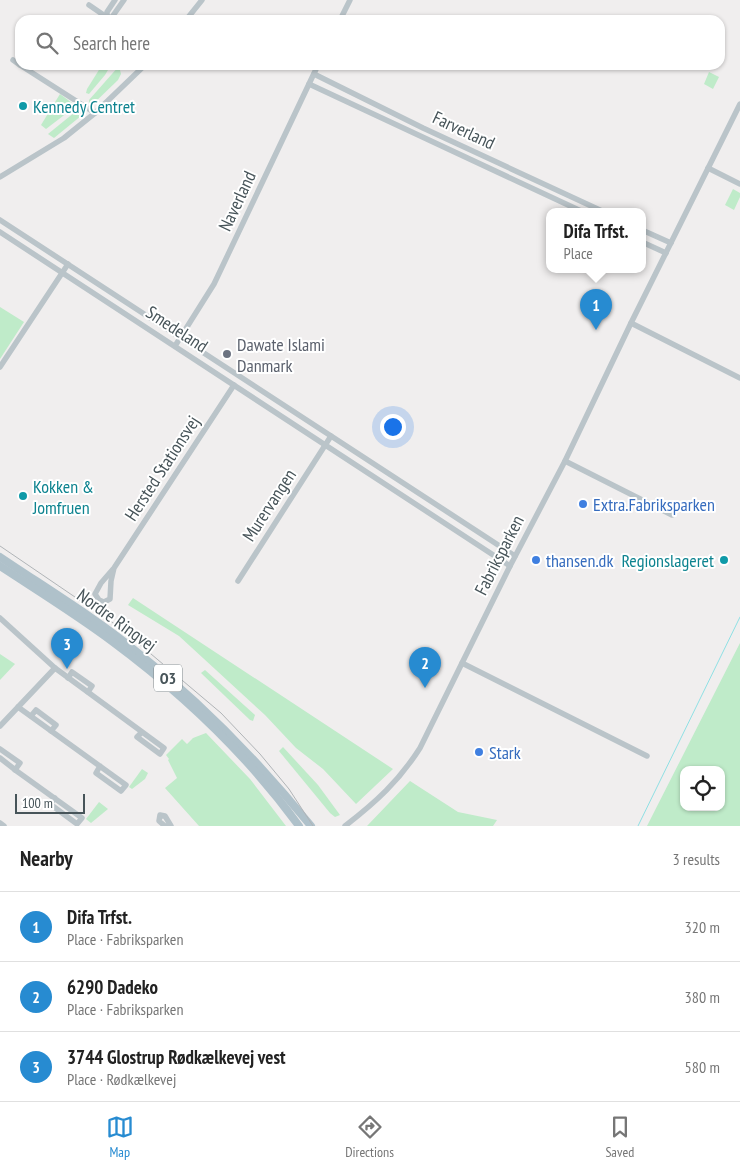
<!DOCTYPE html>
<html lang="en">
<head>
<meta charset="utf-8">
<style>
  body { margin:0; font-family:"PT Sans Narrow",sans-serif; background:#f6f6f6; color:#222 }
  .controls { position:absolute; right:15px; bottom:15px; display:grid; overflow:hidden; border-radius:10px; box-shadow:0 1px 4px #0004 }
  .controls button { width:45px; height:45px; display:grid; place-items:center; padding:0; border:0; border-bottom:1px solid #e0e0e0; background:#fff; color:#222; font:25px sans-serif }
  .scale { position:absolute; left:15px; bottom:12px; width:70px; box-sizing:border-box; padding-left:5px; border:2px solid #475459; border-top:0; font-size:14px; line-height:18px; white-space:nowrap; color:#475459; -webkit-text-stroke:4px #fff; paint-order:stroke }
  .you { position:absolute; left:392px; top:426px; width:18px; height:18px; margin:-12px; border:4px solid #fff; border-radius:50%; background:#1a73e8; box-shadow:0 0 0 8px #1a73e833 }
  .badge { display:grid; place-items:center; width:32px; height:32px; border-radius:50%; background:#278bd1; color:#fff; font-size:16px; font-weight:700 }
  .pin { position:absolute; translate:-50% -41px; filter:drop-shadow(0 1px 2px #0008) }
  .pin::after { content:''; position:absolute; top:26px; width:18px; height:15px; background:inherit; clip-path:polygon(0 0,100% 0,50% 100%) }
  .popup { position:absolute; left:546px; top:208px; width:100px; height:65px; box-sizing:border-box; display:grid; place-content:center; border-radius:10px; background:#fff; filter:drop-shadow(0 1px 4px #0005); font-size:16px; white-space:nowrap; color:#767676 }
  .popup b { font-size:19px; color:#222 }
  .popup::after { content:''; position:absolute; left:50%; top:100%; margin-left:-10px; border:10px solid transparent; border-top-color:#fff }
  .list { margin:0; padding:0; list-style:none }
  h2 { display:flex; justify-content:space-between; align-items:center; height:65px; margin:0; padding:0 20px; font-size:21px }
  h2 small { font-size:16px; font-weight:400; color:#767676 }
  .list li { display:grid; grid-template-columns:32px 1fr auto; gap:15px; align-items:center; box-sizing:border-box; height:70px; padding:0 20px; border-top:1px solid #e0e0e0 }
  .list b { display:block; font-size:19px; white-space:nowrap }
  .list p { margin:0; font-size:16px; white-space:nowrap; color:#767676 }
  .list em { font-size:16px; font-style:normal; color:#767676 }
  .icon { flex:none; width:28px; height:28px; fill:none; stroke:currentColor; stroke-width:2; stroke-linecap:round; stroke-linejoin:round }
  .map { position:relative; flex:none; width:740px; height:826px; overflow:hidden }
  .search { position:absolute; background:#fff; box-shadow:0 1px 4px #0004; left:15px; right:15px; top:15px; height:55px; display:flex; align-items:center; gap:12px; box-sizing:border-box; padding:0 18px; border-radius:15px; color:#767676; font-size:19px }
  .sheet { height:275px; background:#fff }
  nav { display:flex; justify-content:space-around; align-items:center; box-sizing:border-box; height:70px; border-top:1px solid #e0e0e0; background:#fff; font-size:14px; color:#767676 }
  nav a { display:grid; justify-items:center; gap:2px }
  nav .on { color:#278bd1 }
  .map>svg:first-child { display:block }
  .green { fill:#bfebc9; fill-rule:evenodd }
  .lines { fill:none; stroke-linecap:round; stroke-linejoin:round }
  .stream { stroke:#8fe0e4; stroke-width:1 }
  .minor { stroke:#bac4c9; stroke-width:5.5 }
  .major { stroke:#afc1ca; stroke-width:8 }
  .tram { stroke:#b0b4b7; stroke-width:1 }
  .culture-dot { fill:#0f9aa8; stroke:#fff; stroke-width:2 }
  .worship-dot { fill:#6b7280; stroke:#fff; stroke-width:2 }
  .shop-dot { fill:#3f7fe0; stroke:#fff; stroke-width:2 }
  .labels { text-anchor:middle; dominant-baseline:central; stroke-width:4; stroke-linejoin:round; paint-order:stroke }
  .shield { fill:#fff; stroke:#7e878b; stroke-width:1 }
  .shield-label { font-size:16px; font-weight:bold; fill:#475459 }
  .culture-label { font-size:18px; fill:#0d838f; stroke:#fff; text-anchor:start }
  .street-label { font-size:18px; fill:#475459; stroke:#fff }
  .worship-label { font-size:18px; fill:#5b616d; stroke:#fff; text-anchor:start }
  .shop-label { font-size:18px; fill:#366cbe; stroke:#fff; text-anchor:start }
</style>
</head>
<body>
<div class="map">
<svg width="740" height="826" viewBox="0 0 740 826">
  <rect width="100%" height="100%" fill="#f0eeee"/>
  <g class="green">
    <polygon points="102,65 111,65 105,75 89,94 86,93 87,89"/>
    <polygon points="119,66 121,74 118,80 91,106 89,105 89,100"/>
    <polygon points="709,72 719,77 713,89 704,84"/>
    <polygon points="60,94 76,106 46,129 41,125"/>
    <polygon points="80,108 87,111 54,138 48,134"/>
    <polygon points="733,189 740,193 740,197 734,210 725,205"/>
    <polygon points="0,307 24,322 0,359"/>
    <polygon points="133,598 393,769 356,804 323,769 296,748 265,715 179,636 128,605"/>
    <path d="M 740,643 L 740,826 L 647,826 ZM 684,770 L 721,770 L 721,807 L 684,807 Z"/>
    <polygon points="0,654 15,664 0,680"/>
    <polygon points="205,670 255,715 253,721 250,720 201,673"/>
    <polygon points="206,733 250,779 286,826 199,826 165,788 177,778 168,760 169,759 166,755 182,739 187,744 193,738"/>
    <polygon points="283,747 318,785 340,815 335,817 330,813 279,751"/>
    <polygon points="142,769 148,773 145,779 132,789 129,787"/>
    <polygon points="410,781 458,812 497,820 493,826 367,826"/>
    <polygon points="99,802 108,809 91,823 86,819"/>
  </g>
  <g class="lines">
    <polyline class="stream" points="638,826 740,617"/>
    <g class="minor">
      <polyline points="115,0 107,12 107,18 112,17 124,0"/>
      <polyline points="89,5 108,18"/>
      <polyline points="186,20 202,0"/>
      <polyline points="340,20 350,0"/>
      <polyline points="13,60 20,65"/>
      <polyline points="20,65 95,113"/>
      <polyline points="314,74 423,128 602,211"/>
      <polyline points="309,84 581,211"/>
      <polyline points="708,168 740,184"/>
      <polyline points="0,177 64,138 95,113 145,65"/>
      <polyline points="0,220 515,556"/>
      <polyline points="642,230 671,243"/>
      <polyline points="0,232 510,566"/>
      <polyline points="642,242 666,253"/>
      <polyline points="631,323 740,378"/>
      <polyline points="175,346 214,284 318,65"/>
      <polyline points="0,367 68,264"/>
      <polyline points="565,461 672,515"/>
      <polyline points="114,568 111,581 110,599 104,602 99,600 95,594 101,583 114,568 234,385"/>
      <polyline points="238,581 331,436"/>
      <polyline points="0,618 55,668 164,748 160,754 137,737 142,732"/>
      <polyline points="462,663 647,756"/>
      <polyline points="68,678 72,672 92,686 88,692"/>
      <path d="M 18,707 C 54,733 90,759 126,785 L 121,791 L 96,773 L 100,766"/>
      <polyline points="31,716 36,710 56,725 51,731"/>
      <polyline points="0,726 55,668"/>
      <polyline points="0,749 20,763 15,770"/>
      <polyline points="0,758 18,772 82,818 77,824 50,804 55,798"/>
      <polyline points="0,823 4,826"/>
      <polyline points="165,826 159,821 160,815 165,816 171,826"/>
      <path d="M 345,826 C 376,802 399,781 420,748 L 510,566 L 565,461 L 631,323 L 740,104"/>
    </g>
    <g class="major">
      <path d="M 0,557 C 46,588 94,617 137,652 C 202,703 259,762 311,826"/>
      <path d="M 0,566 C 38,591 77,615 113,642 C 183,694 248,756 299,826"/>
    </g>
    <polyline class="tram" points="0,546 119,627 221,713 260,754 289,789 313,826"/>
  </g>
  <g class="culture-dot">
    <circle cx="23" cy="106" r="5"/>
    <circle cx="23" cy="496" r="5"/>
    <circle cx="724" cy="560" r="5"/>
  </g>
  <circle class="worship-dot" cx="227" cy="354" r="5"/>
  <g class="shop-dot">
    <circle cx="583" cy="504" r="5"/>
    <circle cx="536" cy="560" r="5"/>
    <circle cx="479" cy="752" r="5"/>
  </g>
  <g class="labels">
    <rect class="shield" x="154" y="664.5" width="28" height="27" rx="4"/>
    <g class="shield-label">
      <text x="168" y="678">O3</text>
    </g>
    <g class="culture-label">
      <text x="33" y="106">Kennedy Centret</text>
      <text x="33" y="486">Kokken &amp;<tspan x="33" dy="21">Jomfruen</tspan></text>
      <text x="714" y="560" text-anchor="end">Regionslageret</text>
    </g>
    <g class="street-label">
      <text transform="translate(464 130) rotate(25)">Farverland</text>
      <text transform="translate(237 201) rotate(-65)">Naverland</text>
      <text transform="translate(177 329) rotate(33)">Smedeland</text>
      <text transform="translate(162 468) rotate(-57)">Hersted Stationsvej</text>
      <text transform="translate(269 505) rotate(-57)">Murervangen</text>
      <text transform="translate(499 555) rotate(-63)">Fabriksparken</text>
      <text transform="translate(117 620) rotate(36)">Nordre Ringvej</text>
    </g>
    <g class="worship-label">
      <text x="237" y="344">Dawate Islami<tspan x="237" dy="21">Danmark</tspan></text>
    </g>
    <g class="shop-label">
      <text x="593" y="504">Extra.Fabriksparken</text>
      <text x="546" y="560">thansen.dk</text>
      <text x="489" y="752">Stark</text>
    </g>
  </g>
</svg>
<div class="controls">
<button><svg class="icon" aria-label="locate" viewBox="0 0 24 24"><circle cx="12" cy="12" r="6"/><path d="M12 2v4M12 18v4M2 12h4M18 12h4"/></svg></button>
</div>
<div class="scale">100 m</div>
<div class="you"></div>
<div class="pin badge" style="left:596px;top:330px">1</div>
<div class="popup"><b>Difa Trfst.</b>Place</div>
<div class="pin badge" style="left:425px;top:688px">2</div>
<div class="pin badge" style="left:67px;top:669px">3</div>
<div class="search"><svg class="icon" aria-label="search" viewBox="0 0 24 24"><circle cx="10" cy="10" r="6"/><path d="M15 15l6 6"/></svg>Search here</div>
</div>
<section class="sheet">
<h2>Nearby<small>3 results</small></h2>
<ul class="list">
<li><span class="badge">1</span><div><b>Difa Trfst.</b><p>Place · Fabriksparken</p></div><em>320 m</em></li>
<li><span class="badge">2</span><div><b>6290 Dadeko</b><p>Place · Fabriksparken</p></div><em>380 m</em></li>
<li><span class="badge">3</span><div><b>3744 Glostrup Rødkælkevej vest</b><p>Place · Rødkælkevej</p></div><em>580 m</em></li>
</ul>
</section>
<nav>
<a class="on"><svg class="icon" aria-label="map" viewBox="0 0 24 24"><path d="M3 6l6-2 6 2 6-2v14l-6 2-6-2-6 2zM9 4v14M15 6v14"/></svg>Map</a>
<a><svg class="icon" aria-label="directions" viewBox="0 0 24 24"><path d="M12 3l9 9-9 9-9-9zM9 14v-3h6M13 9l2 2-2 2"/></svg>Directions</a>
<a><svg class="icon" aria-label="saved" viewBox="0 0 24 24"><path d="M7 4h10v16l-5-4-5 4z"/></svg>Saved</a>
</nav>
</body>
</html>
